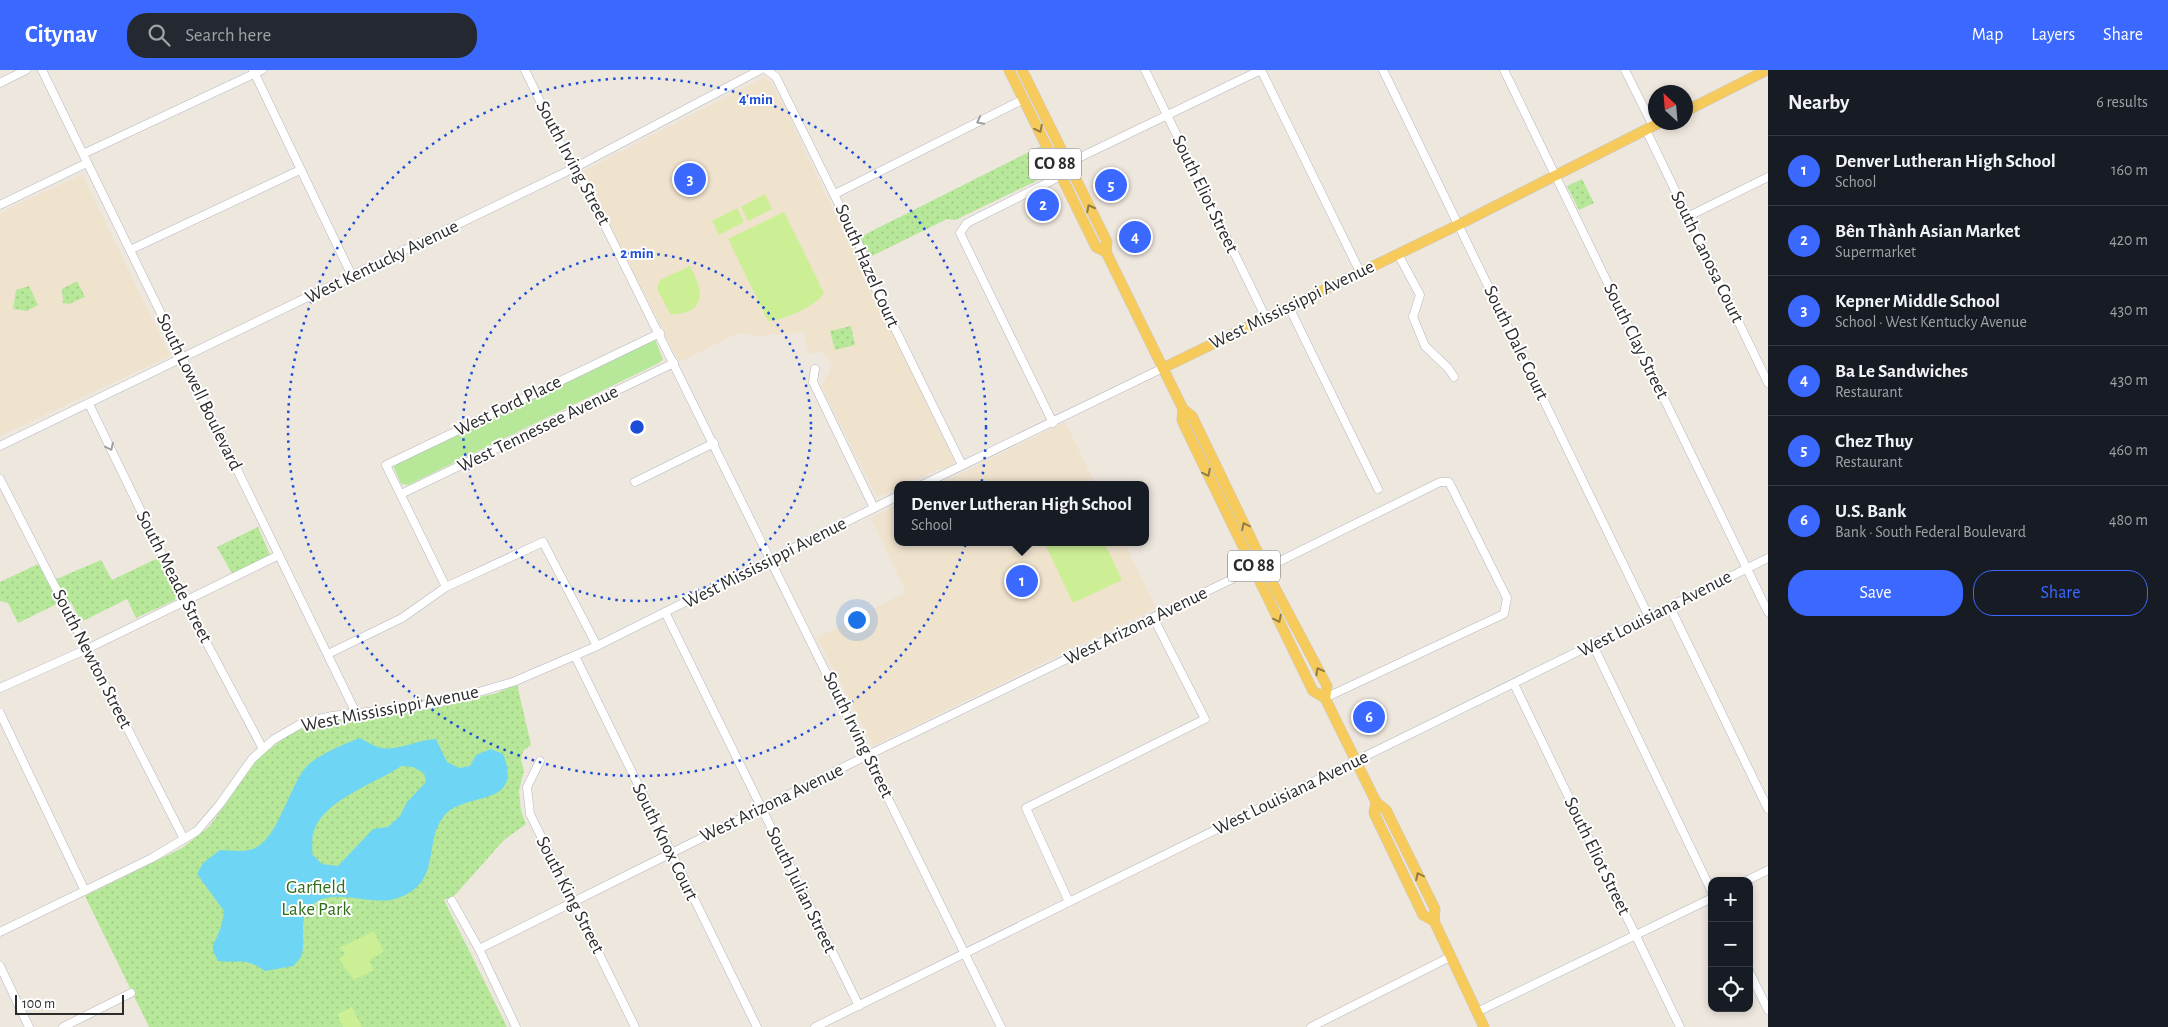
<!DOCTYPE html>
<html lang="en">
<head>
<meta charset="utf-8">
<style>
  body { margin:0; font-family:"Alegreya Sans",sans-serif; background:#242831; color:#f1f3f6 }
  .controls { position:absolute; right:15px; bottom:15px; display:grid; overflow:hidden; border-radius:10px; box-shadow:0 2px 8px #0003 }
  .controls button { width:45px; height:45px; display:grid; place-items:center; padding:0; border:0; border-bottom:1px solid #363941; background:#171b24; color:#f1f3f6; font:25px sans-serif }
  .compass { position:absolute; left:1648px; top:15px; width:45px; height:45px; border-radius:50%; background:#171b24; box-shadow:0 2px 8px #0003; rotate:334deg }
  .scale { position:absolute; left:15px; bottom:12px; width:109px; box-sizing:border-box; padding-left:5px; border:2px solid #2c2c2c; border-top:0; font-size:14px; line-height:18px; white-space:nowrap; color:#2c2c2c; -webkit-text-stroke:4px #fff; paint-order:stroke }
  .you { position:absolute; left:856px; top:549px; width:18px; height:18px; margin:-12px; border:4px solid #fff; border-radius:50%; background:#1a73e8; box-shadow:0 0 0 8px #1a73e833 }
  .badge { display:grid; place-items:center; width:32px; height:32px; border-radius:50%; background:#3b68ff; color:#fff; font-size:16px; font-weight:700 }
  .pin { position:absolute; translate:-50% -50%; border:2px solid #fff; box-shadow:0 1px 5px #0006 }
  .popup { position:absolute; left:894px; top:411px; width:255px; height:65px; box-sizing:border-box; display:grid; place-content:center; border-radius:10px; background:#171b24; filter:drop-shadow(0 1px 4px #0005); font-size:16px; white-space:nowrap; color:#9ea1a6 }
  .popup b { font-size:19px; color:#f1f3f6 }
  .popup::after { content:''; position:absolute; left:50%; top:100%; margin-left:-10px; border:10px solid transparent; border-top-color:#171b24 }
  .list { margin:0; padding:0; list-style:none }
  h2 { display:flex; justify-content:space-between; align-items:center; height:65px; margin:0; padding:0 20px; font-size:21px }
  h2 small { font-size:16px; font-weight:400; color:#9ea1a6 }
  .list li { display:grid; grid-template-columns:32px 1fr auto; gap:15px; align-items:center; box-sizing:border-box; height:70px; padding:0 20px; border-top:1px solid #363941 }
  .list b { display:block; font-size:19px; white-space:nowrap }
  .list p { margin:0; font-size:16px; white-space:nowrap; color:#9ea1a6 }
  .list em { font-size:16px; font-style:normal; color:#9ea1a6 }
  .actions { display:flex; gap:10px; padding:15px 20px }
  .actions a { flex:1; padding:11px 0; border:1px solid #3b68ff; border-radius:20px; text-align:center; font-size:18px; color:#3b68ff }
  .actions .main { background:#3b68ff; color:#fff }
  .icon { flex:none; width:28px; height:28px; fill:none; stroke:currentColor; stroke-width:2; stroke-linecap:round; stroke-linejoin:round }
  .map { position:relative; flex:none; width:1768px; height:957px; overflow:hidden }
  header { display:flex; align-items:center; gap:30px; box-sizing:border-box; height:70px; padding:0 25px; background:#3b68ff; color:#fff }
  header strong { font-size:24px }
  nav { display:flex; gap:28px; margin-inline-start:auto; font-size:18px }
  .search { width:350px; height:45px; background:#242831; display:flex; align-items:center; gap:12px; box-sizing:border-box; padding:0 18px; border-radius:20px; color:#9ea1a6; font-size:19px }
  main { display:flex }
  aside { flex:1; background:#171b24 }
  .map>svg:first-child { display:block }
  .education { fill:#f0e3ce }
  .grass { fill:#b7e799 }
  .park { fill:url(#park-dots) }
  .pitch { fill:#ccee95 }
  .water { fill:#6ed6f4; fill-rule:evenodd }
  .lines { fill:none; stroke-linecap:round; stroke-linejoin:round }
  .minor-casing { stroke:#b2b6c0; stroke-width:9 }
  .major-casing { stroke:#c8c8c8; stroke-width:11 }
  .minor { stroke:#fff; stroke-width:8 }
  .major { stroke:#f7cb5b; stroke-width:10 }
  .oneway { stroke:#a0a0a0 }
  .oneway2 { stroke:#927c44 }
  .ring { fill:none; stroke:#1d4ed8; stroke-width:2.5; stroke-dasharray:2.5 5 }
  .labels { text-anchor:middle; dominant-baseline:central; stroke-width:4; stroke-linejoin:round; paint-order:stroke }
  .shield { fill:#fff; stroke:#6b6b6b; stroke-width:1 }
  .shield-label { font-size:18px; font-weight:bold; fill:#2c2c2c }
  .street-label { font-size:19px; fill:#2c2c2c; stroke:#fff }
  .park-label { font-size:19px; fill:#2e6e18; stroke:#fff }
  .centre { fill:#1d4ed8; stroke:#fff; stroke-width:2.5 }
  .ring-label { font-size:15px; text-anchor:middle; font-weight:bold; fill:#1d4ed8; stroke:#fff; stroke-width:4; stroke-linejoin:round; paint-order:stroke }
</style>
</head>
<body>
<header>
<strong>Citynav</strong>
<div class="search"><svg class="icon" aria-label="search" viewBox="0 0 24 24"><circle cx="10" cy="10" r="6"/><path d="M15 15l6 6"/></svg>Search here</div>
<nav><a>Map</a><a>Layers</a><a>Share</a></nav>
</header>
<main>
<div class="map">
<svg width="1768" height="957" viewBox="0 0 1768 957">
  <defs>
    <pattern id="park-dots" width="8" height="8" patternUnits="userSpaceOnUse" patternTransform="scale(1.25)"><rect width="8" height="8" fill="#b7e799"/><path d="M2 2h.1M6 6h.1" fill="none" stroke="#9ec684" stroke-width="1.8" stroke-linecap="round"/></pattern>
  </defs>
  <rect width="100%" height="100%" fill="#eee7de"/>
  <g class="education">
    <polygon points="764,7 772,12 954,390 952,395 946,399 938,399 905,415 898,415 898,418 877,427 821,316 830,301 831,296 827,286 820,282 807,284 805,262 757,266 738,263 679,292 585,106 584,101"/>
    <polygon points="82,104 170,286 0,366 0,143"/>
    <polygon points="1065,352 1096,415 938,415"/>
    <polygon points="898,434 898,472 1124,472 1156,538 873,676 817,568 906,522 871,448"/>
  </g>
  <polygon class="grass" points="655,269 663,290 657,294 408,415 401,414 393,395"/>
  <g class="park">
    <polygon points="1041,76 1055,102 955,150 947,149 870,187 860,167"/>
    <polygon points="1582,109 1594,133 1579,140 1567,116"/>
    <polygon points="77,211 85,227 69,234 63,233 62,219"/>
    <polygon points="29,216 38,235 27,241 13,239 16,220"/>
    <polygon points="851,256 855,275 835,280 830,261"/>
    <polygon points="258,457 270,485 234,503 231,502 217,477"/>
    <polygon points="158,488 176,525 175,530 136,548 127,529 81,552 71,532 59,533 18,553 8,533 0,531 0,512 38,494 47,511 59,508 101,490 112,510"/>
    <polygon points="517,614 531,675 523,681 521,690 524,700 519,721 521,741 526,754 504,770 454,826 444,830 507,957 149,957 85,826 182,778 209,757 259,687 291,663 324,651 435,637 497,623"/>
  </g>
  <g class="pitch">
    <polygon points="765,124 772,139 748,151 741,137"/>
    <polygon points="737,138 744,152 719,165 712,151"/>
    <path d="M 784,142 L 824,223 C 817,236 782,251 768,251 L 728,169 Z"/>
    <path d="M 690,196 C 696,208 708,230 691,240 C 686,243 676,244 671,245 L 657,219 L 660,210 Z"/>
    <polygon points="1044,472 1104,472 1122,510 1073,533"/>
    <polygon points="374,861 384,882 369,890 374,900 354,910 339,889 345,884 341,879 337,879"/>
    <polygon points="352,937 362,957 343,957 337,944"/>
  </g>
  <path class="water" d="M 360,668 C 366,671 372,675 378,677 C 396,683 418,669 436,669 L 447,692 L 459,698 L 470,696 L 476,685 L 491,679 L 503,684 C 525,739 464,721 444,746 C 422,773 444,814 395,829 C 371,836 334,817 313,834 C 297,847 306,867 302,884 C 301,888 296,893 293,896 L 265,901 C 243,886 240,894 218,891 C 209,873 213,878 219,862 C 222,855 223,848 224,841 L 197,804 L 203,793 L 220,780 C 231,780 245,783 255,778 C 278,768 289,717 306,697 C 317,685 344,674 360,668 ZM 401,696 L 413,697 L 424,703 L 426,712 L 407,732 L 400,746 L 388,757 L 373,759 L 338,796 L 322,794 L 312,784 C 313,777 311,767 314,761 C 323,730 377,713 401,696 Z"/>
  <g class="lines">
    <defs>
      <g id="minor">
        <polyline points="42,0 356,643"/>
        <polyline points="253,0 352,206"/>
        <polyline points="525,0 569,91 582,109 1001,957"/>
        <polyline points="767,0 776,7 860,177 877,222 962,395"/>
        <polyline points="1145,0 1266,248"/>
        <polyline points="1383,0 1649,547"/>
        <polyline points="1504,0 1768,542"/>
        <polyline points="1625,0 1653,56"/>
        <polyline points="0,13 26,0"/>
        <polyline points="1646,60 1768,313"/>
        <polyline points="83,84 262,0"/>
        <polyline points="1068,93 1261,0 1360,202"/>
        <polyline points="835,124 1024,29"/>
        <polyline points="0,135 87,93"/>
        <polyline points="1687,147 1768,107"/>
        <polyline points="130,180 300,100"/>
        <polyline points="1398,184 1420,225 1413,247 1425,276 1448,298 1454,307"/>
        <polyline points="1289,237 1378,419"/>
        <polyline points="815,299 813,312 874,438"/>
        <polyline points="89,334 185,532 263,679"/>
        <polyline points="1053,353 960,163 967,153 1061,106"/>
        <polyline points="0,376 574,98 760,0"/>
        <polyline points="0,409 184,769"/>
        <polyline points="635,412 714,373"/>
        <polyline points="922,415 1163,298"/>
        <polyline points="401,424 674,293"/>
        <polyline points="1266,498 1440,412 1449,412 1507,528 1504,544 1325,628"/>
        <polyline points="446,517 386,395 660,263"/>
        <polyline points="1670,537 1768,739"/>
        <polyline points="665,542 859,936"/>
        <polyline points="1593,575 1712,822"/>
        <polyline points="328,584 402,548 446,517 543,472 597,576"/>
        <polyline points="575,586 757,957"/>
        <polyline points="1514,614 1680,957"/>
        <polyline points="0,618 87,579 279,485"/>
        <polyline points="0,643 85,821"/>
        <polyline points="540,691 527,717 530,744 635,957"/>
        <polyline points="1746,811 1768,800"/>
        <polyline points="452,831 479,879 516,957"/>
        <polyline points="1069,832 1026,738 1205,649 1154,549"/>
        <polyline points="0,862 152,788 197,761 220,734 252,689 273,670 302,653 332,646 420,636 451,630 513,612 597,576 898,426"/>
        <polyline points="479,879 858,690 1255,498"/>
        <polyline points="0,896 29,957"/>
        <polyline points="1749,901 1768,940"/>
        <polyline points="1477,942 1712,828"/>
        <polyline points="63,957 131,923"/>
        <polyline points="815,957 1768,488"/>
        <polyline points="1311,957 1450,887"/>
      </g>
      <g id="major">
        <polyline points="1009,0 1096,177 1106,182"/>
        <polyline points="1022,0 1107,172 1106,182 1183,339 1192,346 1274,516 1327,616 1325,628"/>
        <polyline points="1686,41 1767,0"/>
        <polyline points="1163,298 1458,155 1661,52"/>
        <polyline points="1183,339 1182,350 1186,359 1313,621 1325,628 1376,732 1386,740 1435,839 1434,851 1484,957"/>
        <polyline points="1376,732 1374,743 1423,845 1434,851"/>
      </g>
    </defs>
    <use href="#minor" class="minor-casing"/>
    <use href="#major" class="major-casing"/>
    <use href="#minor" class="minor"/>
    <use href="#major" class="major"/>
  </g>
  <defs><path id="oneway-chevron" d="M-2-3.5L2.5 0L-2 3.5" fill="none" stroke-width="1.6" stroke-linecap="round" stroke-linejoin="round" transform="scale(1.25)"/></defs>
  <g class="oneway">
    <use href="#oneway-chevron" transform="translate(980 51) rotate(153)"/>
    <use href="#oneway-chevron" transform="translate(110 377) rotate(64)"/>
  </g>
  <g class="oneway2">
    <use href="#oneway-chevron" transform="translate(1039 59) rotate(64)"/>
    <use href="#oneway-chevron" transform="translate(1090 138) rotate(-117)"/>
    <use href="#oneway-chevron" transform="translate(1207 403) rotate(64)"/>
    <use href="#oneway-chevron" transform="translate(1245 456) rotate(-116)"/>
    <use href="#oneway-chevron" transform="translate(1278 549) rotate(64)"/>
    <use href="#oneway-chevron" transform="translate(1319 601) rotate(-118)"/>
    <use href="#oneway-chevron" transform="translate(1419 806) rotate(-116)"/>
  </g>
  <g class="ring">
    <circle cx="637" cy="357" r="174"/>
    <circle cx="637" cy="357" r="349"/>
  </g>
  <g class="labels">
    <g class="shield">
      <rect x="1029" y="78.5" width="52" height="31" rx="4"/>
      <rect x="1228" y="480.5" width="52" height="31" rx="4"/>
    </g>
    <g class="shield-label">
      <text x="1055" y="94">CO 88</text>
      <text x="1254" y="496">CO 88</text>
    </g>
    <g class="street-label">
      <text transform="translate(573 93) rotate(62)">South Irving Street</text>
      <text transform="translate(1205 124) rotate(64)">South Eliot Street</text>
      <text transform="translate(1707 187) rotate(64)">South Canosa Court</text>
      <text transform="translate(382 192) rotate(-26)">West Kentucky Avenue</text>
      <text transform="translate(867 196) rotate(66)">South Hazel Court</text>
      <text transform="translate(1292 235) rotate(-26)">West Mississippi Avenue</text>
      <text transform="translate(1636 271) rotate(64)">South Clay Street</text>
      <text transform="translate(1516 273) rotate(64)">South Dale Court</text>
      <text transform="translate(199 322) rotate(64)">South Lowell Boulevard</text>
      <text transform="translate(508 336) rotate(-26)">West Ford Place</text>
      <text transform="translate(538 359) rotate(-26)">West Tennessee Avenue</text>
      <text transform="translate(765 493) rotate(-27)">West Mississippi Avenue</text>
      <text transform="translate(174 507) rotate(63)">South Meade Street</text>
      <text transform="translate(1655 544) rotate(-27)">West Louisiana Avenue</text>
      <text transform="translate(1136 556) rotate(-26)">West Arizona Avenue</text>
      <text transform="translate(92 589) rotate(63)">South Newton Street</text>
      <text transform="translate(390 639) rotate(-11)">West Mississippi Avenue</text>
      <text transform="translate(858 665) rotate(64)">South Irving Street</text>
      <text transform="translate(1291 723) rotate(-26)">West Louisiana Avenue</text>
      <text transform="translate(772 733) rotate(-26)">West Arizona Avenue</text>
      <text transform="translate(665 772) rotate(64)">South Knox Court</text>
      <text transform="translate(1597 786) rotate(64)">South Eliot Street</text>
      <text transform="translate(801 820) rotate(64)">South Julian Street</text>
      <text transform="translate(570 825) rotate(63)">South King Street</text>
    </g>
    <g class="park-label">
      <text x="316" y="817">Garfield<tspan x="316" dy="22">Lake Park</tspan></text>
    </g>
  </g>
  <circle cx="637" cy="357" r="8" class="centre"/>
  <g class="ring-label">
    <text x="756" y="34">4 min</text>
    <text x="637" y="188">2 min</text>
  </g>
</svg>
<div class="controls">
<button>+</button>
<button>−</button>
<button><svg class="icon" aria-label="locate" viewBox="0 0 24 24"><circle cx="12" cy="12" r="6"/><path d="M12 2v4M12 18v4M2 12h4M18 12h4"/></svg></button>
</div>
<svg class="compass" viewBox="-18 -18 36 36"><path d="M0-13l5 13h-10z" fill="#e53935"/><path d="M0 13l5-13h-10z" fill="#9ea1a6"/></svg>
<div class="scale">100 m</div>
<div class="you"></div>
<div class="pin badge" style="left:1022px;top:511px">1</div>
<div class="popup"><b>Denver Lutheran High School</b>School</div>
<div class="pin badge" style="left:1043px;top:135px">2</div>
<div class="pin badge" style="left:690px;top:109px">3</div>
<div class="pin badge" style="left:1135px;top:167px">4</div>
<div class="pin badge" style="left:1111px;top:115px">5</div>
<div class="pin badge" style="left:1369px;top:647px">6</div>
</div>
<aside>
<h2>Nearby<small>6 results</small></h2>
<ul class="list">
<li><span class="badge">1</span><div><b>Denver Lutheran High School</b><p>School</p></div><em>160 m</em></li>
<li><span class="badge">2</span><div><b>Bên Thành Asian Market</b><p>Supermarket</p></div><em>420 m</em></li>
<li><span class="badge">3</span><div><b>Kepner Middle School</b><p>School · West Kentucky Avenue</p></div><em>430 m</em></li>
<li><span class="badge">4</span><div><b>Ba Le Sandwiches</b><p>Restaurant</p></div><em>430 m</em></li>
<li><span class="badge">5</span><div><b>Chez Thuy</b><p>Restaurant</p></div><em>460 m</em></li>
<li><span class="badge">6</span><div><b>U.S. Bank</b><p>Bank · South Federal Boulevard</p></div><em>480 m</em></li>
</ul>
<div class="actions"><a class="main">Save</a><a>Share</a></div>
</aside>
</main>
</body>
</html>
